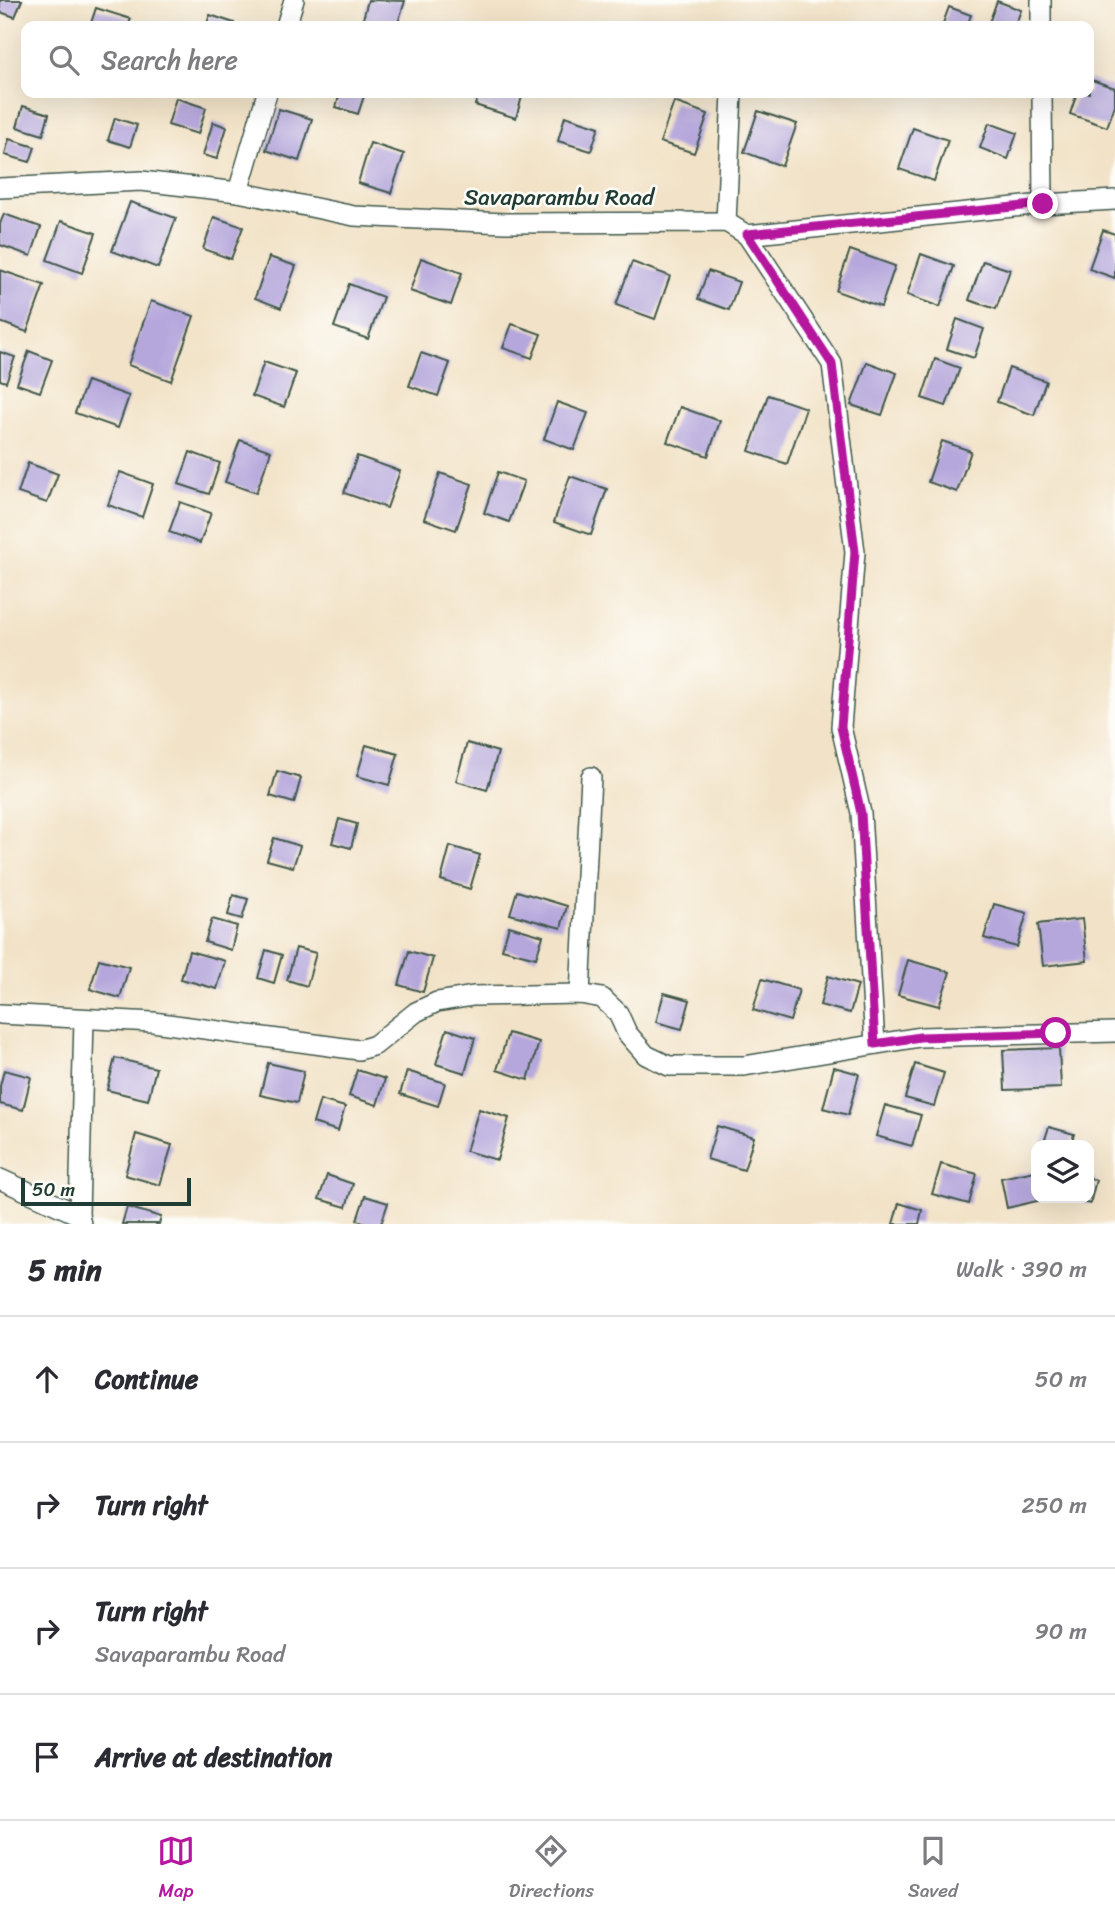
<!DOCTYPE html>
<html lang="en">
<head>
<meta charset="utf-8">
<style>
  body { margin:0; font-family:Sriracha,sans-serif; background:#f2f2f3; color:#2b2b33 }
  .controls { position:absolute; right:21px; bottom:21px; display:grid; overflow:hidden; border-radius:14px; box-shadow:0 7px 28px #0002 }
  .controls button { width:63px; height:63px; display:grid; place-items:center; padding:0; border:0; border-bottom:2px solid #e1e1e2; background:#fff; color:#2b2b33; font:35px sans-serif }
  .scale { position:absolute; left:21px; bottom:18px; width:170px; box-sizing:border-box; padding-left:7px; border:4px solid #1f3d34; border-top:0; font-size:19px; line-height:24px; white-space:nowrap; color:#1f3d34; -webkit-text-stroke:5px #fdfcf7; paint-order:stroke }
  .stop { position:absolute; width:21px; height:21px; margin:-16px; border:5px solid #b5179e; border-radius:50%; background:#fff }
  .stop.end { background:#b5179e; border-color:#fff; box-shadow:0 2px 7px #0008 }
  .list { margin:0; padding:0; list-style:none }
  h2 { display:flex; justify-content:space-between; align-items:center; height:91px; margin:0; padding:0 28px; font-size:30px }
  h2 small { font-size:23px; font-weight:400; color:#7c7c81 }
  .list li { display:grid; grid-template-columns:46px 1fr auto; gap:21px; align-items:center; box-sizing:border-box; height:126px; padding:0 28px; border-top:2px solid #e1e1e2 }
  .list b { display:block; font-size:26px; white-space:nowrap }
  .list p { margin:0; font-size:23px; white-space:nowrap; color:#7c7c81 }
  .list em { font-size:23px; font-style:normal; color:#7c7c81 }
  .icon { flex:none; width:38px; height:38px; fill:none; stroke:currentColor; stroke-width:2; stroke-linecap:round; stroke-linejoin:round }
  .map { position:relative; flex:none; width:1115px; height:1224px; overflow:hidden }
  .search { position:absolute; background:#fff; box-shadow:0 7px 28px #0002; left:21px; right:21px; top:21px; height:77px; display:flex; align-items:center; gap:18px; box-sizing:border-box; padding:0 24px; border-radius:14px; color:#7c7c81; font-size:26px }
  .sheet { height:595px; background:#fff }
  nav { display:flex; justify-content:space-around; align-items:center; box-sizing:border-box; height:98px; border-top:2px solid #e1e1e2; background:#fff; font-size:19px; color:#7c7c81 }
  nav a { display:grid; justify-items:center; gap:4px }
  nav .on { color:#b5179e }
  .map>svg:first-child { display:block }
  .building { fill:#b5a7dc }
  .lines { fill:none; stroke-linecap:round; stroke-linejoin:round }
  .street-casing { stroke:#3f564a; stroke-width:22 }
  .street { stroke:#fff; stroke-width:19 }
  .route { stroke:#b5179e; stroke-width:9 }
  .labels { text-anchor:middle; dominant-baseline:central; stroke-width:5; stroke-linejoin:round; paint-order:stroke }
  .street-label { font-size:23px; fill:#1f3d34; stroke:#fdfcf7 }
</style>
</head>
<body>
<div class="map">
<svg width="1115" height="1224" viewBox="0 0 1115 1224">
  <rect width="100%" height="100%" fill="#fdfcf7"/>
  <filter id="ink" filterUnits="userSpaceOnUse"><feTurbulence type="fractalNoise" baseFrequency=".0143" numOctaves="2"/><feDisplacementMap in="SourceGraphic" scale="14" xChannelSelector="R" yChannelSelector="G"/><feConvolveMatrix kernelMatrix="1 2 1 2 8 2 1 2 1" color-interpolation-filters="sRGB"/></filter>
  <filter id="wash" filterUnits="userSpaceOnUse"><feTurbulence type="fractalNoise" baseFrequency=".00686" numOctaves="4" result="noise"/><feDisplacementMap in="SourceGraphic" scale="28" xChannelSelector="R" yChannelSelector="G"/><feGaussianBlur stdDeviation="1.57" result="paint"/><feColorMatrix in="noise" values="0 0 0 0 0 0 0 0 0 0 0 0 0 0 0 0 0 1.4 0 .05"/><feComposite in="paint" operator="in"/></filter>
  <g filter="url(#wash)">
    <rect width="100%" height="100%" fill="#f2e3c8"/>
    <g id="blocks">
      <g class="building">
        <polygon points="0,0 22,0 15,17 0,12"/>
        <polygon points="368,0 405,1 397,26 388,26 363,19"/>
        <polygon points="997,1 1021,10 1015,26 998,26 989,23"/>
        <polygon points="949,7 971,15 967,26 942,26"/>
        <polygon points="96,8 131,19 128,26 90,26"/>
        <polygon points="210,15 234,23 233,26 206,26"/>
        <polygon points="1089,79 1115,88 1115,105 1107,127 1070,114 1077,93 1089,93"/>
        <polygon points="340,93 365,93 358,114 336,107"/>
        <polygon points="479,93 523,93 516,118 475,105"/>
        <polygon points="176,98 206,108 198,134 168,125"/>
        <polygon points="674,102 708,114 694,153 660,142"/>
        <polygon points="23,106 49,114 43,135 17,127"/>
        <polygon points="279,109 312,119 299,161 266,150"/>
        <polygon points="758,111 797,124 782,166 744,152"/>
        <polygon points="565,116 599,127 591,151 558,141"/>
        <polygon points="115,118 137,125 130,147 108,140"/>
        <polygon points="213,122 227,127 217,159 203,155"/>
        <polygon points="989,123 1017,133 1008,159 980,148"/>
        <polygon points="913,128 948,140 934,181 899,169"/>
        <polygon points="9,139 35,147 30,162 5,155"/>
        <polygon points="370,143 404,154 391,193 358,183"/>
        <polygon points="130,202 176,218 158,268 112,251"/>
        <polygon points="4,214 41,227 31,256 0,245 0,224"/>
        <polygon points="214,217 243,227 231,259 203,249"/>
        <polygon points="61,221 96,233 82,273 47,260"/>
        <polygon points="1103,230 1115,234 1115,278 1089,269"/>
        <polygon points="850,250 895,266 881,307 836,291"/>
        <polygon points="921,254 954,266 940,307 907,295"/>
        <polygon points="269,257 296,266 281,308 255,298"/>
        <polygon points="421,258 462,273 451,305 410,291"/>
        <polygon points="983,261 1010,270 996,309 969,300"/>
        <polygon points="632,262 670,276 655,319 616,305"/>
        <polygon points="0,270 44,285 27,332 0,322"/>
        <polygon points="708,271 739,282 729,310 698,299"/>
        <polygon points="349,284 383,297 368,339 334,327"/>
        <polygon points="151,301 194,316 171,381 128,365"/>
        <polygon points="957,319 984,329 974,358 947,349"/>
        <polygon points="512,324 541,334 532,358 503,348"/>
        <polygon points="29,351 52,360 40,392 17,384"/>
        <polygon points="0,352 15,357 6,382 0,380"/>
        <polygon points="421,353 450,363 438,396 409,386"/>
        <polygon points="935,359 960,368 946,406 922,398"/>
        <polygon points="264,362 296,373 284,407 252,396"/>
        <polygon points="867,362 897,373 882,415 851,405"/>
        <polygon points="1009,368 1046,381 1034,415 997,402"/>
        <polygon points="87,381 129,396 118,428 75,413"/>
        <polygon points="768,395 806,408 787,464 749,451"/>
        <polygon points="557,402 588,413 574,450 544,439"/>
        <polygon points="680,407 720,421 708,456 667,442"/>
        <polygon points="240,440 271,451 256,493 225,482"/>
        <polygon points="942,441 971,451 957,492 928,482"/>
        <polygon points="190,452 220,463 209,494 179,484"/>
        <polygon points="357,456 400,471 387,508 344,493"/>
        <polygon points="28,463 58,474 47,503 18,493"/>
        <polygon points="120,472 153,484 142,517 108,505"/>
        <polygon points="498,472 524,481 509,522 484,513"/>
        <polygon points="440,473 472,484 456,530 424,519"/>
        <polygon points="570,476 607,489 591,535 554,522"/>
        <polygon points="180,502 211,513 200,543 169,532"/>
        <polygon points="467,743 498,752 487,790 456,781"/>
        <polygon points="366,745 398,754 389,785 357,776"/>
        <polygon points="277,771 301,778 294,803 270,796"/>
        <polygon points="339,819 357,824 351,848 332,843"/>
        <polygon points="274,838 300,846 293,867 267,860"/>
        <polygon points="450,846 480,855 470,889 441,880"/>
        <polygon points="517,891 567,906 561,928 510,914"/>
        <polygon points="233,895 248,899 242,919 228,915"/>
        <polygon points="994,904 1027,913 1017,947 984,938"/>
        <polygon points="212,919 237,926 231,950 205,942"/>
        <polygon points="1082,919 1087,961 1043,966 1038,924"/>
        <polygon points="509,926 543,936 536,958 502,949"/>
        <polygon points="296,948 316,953 307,986 287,980"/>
        <polygon points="266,950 282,955 274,983 258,978"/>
        <polygon points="189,951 225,961 217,989 181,979"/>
        <polygon points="409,951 433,958 423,992 399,985"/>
        <polygon points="99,959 129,967 120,998 90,989"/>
        <polygon points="908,960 950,972 939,1006 898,995"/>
        <polygon points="828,976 858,985 850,1013 820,1005"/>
        <polygon points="762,979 799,990 790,1021 753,1010"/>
        <polygon points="664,993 690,1000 682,1029 656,1022"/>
        <polygon points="447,1029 475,1038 465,1073 436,1064"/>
        <polygon points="508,1033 539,1042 528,1080 497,1070"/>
        <polygon points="1059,1048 1061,1088 1005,1090 1003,1050"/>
        <polygon points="115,1058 156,1068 148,1100 107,1090"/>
        <polygon points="268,1063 304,1071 297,1103 260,1095"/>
        <polygon points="915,1064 944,1073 934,1106 905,1098"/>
        <polygon points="834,1067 859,1074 848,1115 823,1108"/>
        <polygon points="4,1070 31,1077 23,1110 0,1104 0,1086"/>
        <polygon points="357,1070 385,1079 377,1105 349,1096"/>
        <polygon points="407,1071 445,1083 438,1106 400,1094"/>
        <polygon points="320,1100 345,1107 338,1131 313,1123"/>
        <polygon points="885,1105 921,1115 912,1146 876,1136"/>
        <polygon points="479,1109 509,1118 497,1160 466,1151"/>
        <polygon points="717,1126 754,1137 744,1170 707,1159"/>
        <polygon points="1049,1127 1074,1134 1071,1145 1043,1145"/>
        <polygon points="136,1134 172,1145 160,1185 125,1175"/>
        <polygon points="941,1164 977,1174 969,1204 932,1194"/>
        <polygon points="1035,1171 1036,1198 1040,1198 1041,1200 1007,1208 1001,1178"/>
        <polygon points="327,1175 353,1184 346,1207 319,1199"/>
        <polygon points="1089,1178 1096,1180 1090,1204 1070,1199 1089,1198"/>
        <polygon points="365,1196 388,1203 381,1224 369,1224 357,1220"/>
        <polygon points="899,1203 922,1210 919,1224 893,1224"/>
        <polygon points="127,1207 161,1217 159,1224 122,1224"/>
      </g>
    </g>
  </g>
  <g filter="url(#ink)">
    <use href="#blocks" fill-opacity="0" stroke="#3f564a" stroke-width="2"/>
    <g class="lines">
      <defs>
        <g id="street">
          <polyline points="1041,0 1041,26"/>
          <polyline points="286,26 294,0"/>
          <polyline points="1042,93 1043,204"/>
          <polyline points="0,188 141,181 238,192 354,216 505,223 726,222 747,235 1043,204 1115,200"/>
          <polyline points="238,192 267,93"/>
          <polyline points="726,222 732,93"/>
          <polyline points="747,235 832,364 855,552 841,727 861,813 875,1044"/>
          <polyline points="580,994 591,777"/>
          <polyline points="0,1014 153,1022 359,1050 375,1045 416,1012 437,1002 473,996 580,994 602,998 618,1013 627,1033 646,1055 669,1066 744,1066 920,1037 1115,1032"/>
          <polyline points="0,1179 79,1215 81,1224"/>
          <polyline points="79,1215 84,1019"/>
        </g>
      </defs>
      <use href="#street" class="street-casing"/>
      <use href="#street" class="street"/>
    </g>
  </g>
  <g class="lines" filter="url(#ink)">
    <polyline class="route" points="1043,204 747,234 832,364 855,552 841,727 861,813 875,1044 920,1037 1056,1033"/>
  </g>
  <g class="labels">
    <g class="street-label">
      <text x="559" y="197">Savaparambu Road</text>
    </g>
  </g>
</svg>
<div class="controls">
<button><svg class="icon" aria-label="layers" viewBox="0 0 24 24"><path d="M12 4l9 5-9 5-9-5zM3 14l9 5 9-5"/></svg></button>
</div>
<div class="scale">50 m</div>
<div class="stop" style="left:1056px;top:1033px"></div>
<div class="stop end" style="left:1043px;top:204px"></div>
<div class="search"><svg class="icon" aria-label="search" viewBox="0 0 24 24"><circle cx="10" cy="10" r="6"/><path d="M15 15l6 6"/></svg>Search here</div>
</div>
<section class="sheet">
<h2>5 min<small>Walk · 390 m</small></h2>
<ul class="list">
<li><svg class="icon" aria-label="ahead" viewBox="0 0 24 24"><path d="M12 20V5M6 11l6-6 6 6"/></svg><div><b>Continue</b></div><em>50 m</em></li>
<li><svg class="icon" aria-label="right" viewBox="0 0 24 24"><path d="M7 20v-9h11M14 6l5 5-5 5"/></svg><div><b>Turn right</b></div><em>250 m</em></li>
<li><svg class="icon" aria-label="right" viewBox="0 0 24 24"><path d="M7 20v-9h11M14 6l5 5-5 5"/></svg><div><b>Turn right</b><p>Savaparambu Road</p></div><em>90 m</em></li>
<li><svg class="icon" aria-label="arrive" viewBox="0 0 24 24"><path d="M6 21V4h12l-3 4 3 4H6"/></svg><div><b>Arrive at destination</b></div></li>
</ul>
</section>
<nav>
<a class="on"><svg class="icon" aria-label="map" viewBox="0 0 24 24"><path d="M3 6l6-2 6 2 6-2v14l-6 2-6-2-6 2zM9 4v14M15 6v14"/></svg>Map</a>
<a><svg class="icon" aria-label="directions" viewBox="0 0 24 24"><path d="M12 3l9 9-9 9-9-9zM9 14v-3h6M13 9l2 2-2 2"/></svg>Directions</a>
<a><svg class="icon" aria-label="saved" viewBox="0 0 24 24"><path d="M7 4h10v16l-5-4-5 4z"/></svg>Saved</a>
</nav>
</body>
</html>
